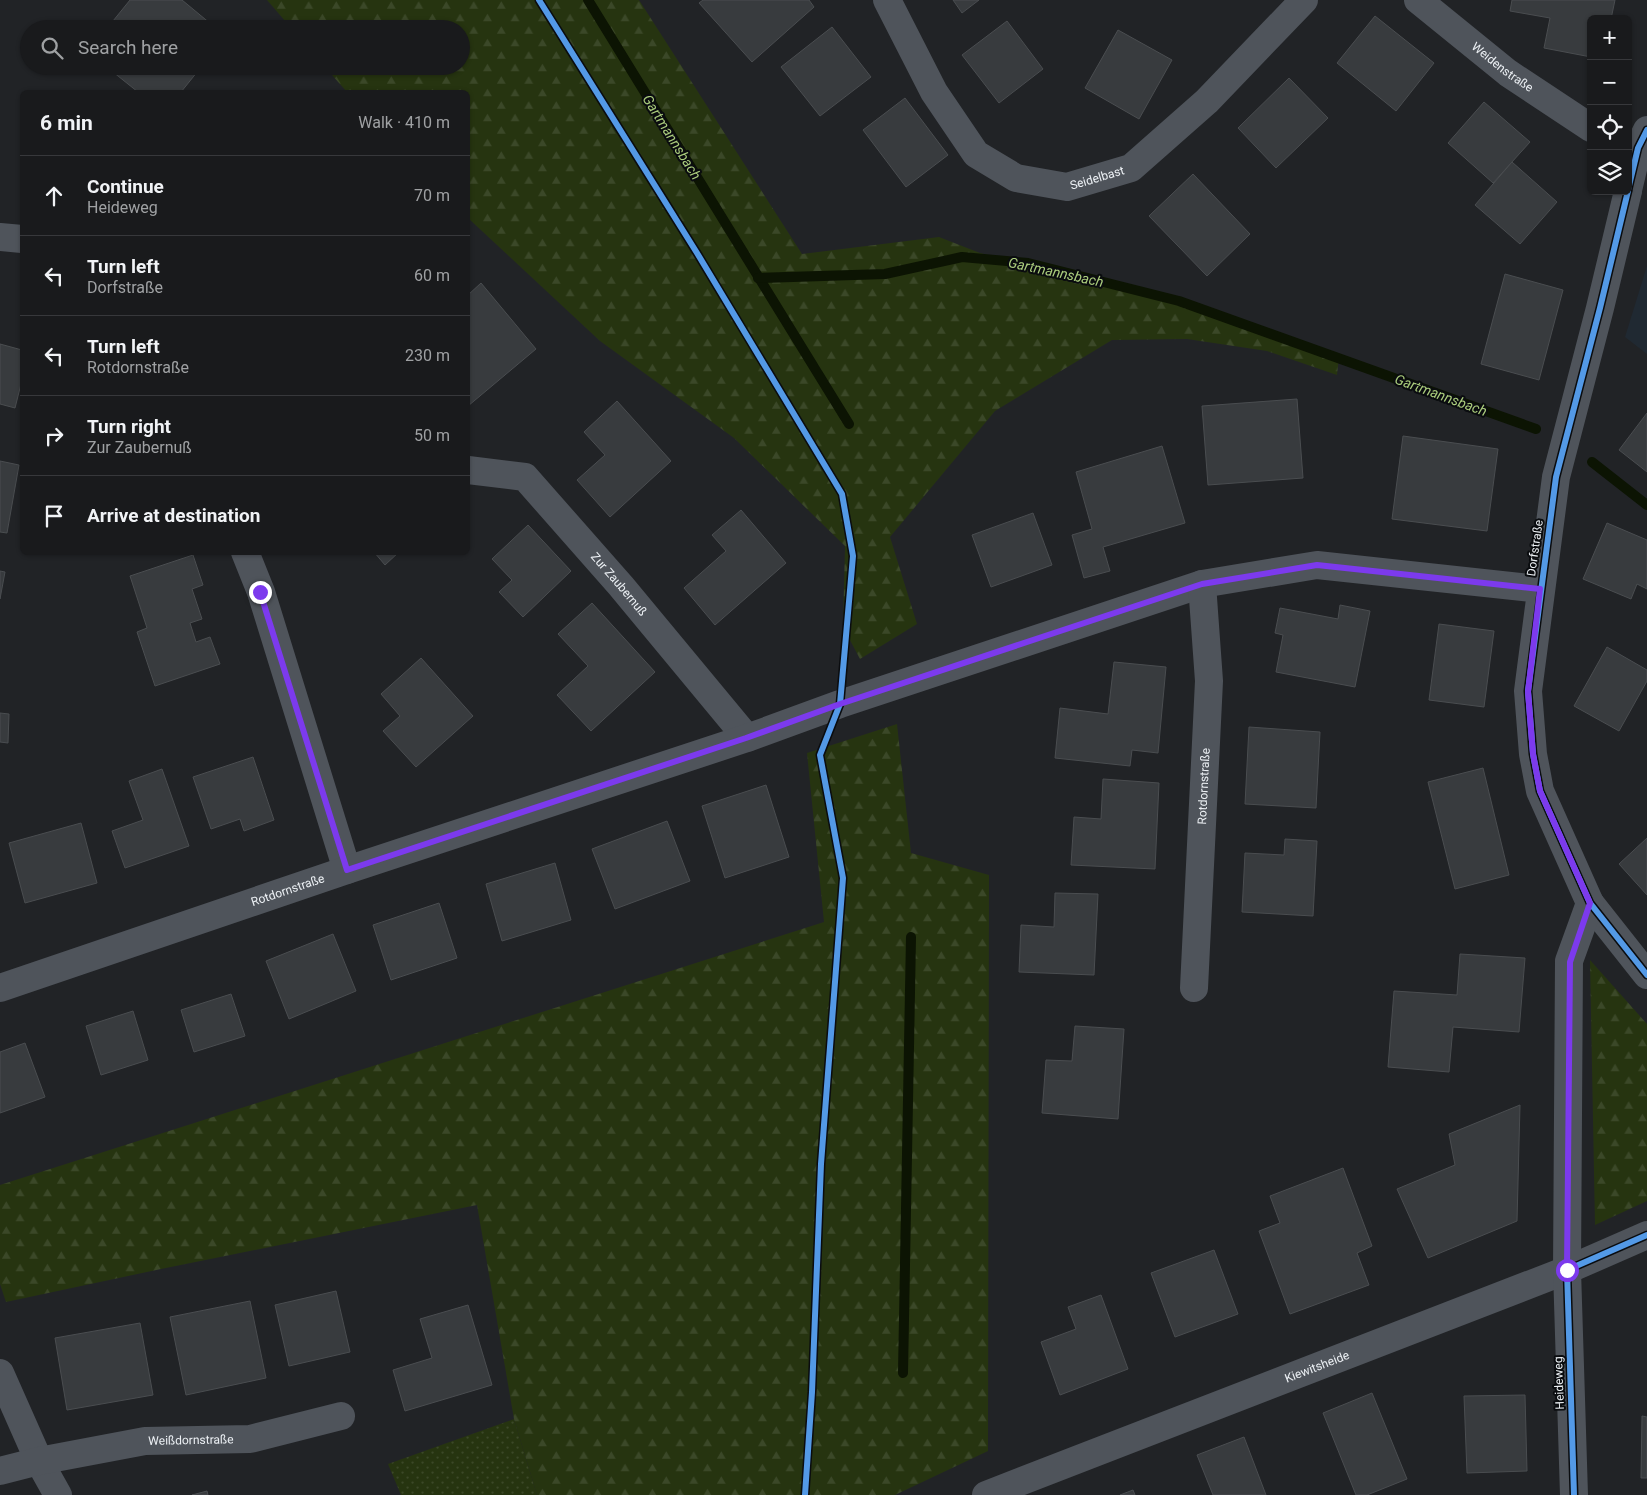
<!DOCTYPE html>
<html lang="en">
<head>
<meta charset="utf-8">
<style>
  body { margin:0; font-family:Roboto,sans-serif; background:#262729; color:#f1f3f6 }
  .controls { position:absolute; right:15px; top:15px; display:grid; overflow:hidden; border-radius:8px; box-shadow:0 1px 4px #0004 }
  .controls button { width:45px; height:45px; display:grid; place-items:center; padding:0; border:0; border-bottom:1px solid #37383b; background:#191a1c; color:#f1f3f6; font:25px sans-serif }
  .stop { position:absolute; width:15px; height:15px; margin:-11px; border:4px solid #7c3aed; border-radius:50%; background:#fff }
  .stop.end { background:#7c3aed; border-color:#fff; box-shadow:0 1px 5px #0008 }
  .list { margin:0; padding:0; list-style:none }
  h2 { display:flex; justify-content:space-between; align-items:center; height:65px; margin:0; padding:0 20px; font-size:21px }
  h2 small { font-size:16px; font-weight:400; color:#9fa1a3 }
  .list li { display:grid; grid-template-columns:32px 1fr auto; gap:15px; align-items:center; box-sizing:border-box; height:80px; padding:0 20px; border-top:1px solid #37383b }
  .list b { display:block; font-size:19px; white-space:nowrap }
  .list p { margin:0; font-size:16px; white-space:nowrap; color:#9fa1a3 }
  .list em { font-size:16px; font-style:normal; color:#9fa1a3 }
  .icon { flex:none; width:28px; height:28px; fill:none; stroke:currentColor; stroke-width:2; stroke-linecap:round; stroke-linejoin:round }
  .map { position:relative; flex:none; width:1647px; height:1495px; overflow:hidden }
  .search { position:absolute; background:#191a1c; box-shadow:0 1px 4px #0004; left:20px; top:20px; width:450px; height:55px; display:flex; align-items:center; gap:12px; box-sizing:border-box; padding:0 18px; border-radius:28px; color:#9fa1a3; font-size:19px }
  .panel { position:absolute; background:#191a1c; box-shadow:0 1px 4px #0004; left:20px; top:90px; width:450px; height:465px; border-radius:8px }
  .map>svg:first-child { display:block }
  .built { fill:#202932 }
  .green { fill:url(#green-dots) }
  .forest { fill:url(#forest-firs) }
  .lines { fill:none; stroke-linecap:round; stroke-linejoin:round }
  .stream { stroke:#0c1403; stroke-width:10 }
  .building { fill:#383b3e; stroke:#4a4d50 }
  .minor { stroke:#4f545b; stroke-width:28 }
  .cycleway-casing { stroke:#0a0c0f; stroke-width:9 }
  .cycleway { stroke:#5399e6; stroke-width:6 }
  .route { stroke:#7c3aed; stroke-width:6 }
  .labels { text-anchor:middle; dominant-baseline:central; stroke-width:4; stroke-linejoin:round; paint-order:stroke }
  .street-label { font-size:12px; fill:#ecf0f4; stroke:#0a0c0f }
  .water-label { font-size:14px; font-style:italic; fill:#abcd7d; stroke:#0a0c0f }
</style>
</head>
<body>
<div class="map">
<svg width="1647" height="1495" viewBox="0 0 1647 1495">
  <defs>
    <pattern id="green-dots" width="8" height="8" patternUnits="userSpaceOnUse" patternTransform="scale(1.25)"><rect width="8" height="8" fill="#263410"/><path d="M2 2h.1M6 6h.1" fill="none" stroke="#3b4828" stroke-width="1.8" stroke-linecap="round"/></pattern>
    <pattern id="forest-firs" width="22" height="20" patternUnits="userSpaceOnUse" patternTransform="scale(1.25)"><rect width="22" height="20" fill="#263410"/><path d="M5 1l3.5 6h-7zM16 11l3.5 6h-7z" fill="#3b4828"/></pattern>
  </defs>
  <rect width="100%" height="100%" fill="#212326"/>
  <polygon class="built" points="1647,266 1647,354 1625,337"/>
  <polygon class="green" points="514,1419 537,1495 401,1495 388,1464"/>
  <g class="forest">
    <polygon points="267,0 639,0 802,254 939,237 980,253 1179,303 1339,356 1337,375 1267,351 1187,339 1112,340 995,411 890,537 917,624 860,659 843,627 845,546 734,438 600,341 468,218 468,92 347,92 324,66 461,66 461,29 292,29"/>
    <polygon points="897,724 911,853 989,875 988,1451 895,1495 537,1495 514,1419 477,1205 161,1269 6,1302 0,1284 0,1185 824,922 807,753"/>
    <polygon points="1590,960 1647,1024 1647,1201 1595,1225"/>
  </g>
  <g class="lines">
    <g class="stream">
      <polyline points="588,0 849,424"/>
      <polyline points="758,278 885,274 962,257 1028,263 1179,301 1536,429"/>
      <polyline points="1592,462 1647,505"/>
      <polyline points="903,1373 911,937"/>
    </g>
  </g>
  <g class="building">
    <polygon points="130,0 182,0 217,29 123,29 113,21"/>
    <polygon points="703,0 809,0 814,7 752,62 699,3"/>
    <polygon points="953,0 979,0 962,13"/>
    <polygon points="1512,0 1615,0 1611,19 1591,19 1591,57 1544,48 1550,18 1510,11"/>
    <polygon points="1375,16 1434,63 1396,111 1337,63"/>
    <polygon points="1007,21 1043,69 999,103 962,55"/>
    <polygon points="832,27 871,77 820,116 781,67"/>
    <polygon points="1118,30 1172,60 1139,119 1085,88"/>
    <polygon points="118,66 202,66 181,92 138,92 113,72"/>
    <polygon points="1289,78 1328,118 1276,168 1238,128"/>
    <polygon points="905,98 948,155 906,187 863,130"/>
    <polygon points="1484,102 1530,142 1493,183 1448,143"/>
    <polygon points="1512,162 1557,202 1520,244 1475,205"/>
    <polygon points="1193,174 1250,234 1207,276 1149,216"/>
    <polygon points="1505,274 1563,290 1539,380 1481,364"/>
    <polygon points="481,283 536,349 468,406 468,295"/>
    <polygon points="0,344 22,350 22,380 15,408 0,404"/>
    <polygon points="1297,399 1303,478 1208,485 1202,406"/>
    <polygon points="617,401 671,461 610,517 577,480 605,455 584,432"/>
    <polygon points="1647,413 1647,472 1619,450"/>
    <polygon points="1403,436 1498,449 1487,531 1392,519"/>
    <polygon points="1162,446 1185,523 1103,547 1110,571 1084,578 1072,535 1092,529 1076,472"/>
    <polygon points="0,461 19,465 7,533 0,532"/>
    <polygon points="741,510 786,563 715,625 684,588 726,551 712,535"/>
    <polygon points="1033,513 1052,565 991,587 972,535"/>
    <polygon points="1607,523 1647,540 1647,589 1637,584 1631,599 1583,579"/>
    <polygon points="528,525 571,571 523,617 499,592 512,580 492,559"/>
    <polygon points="374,552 399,552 385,565"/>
    <polygon points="193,555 203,585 192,589 202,619 190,623 196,642 210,637 220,664 155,686 137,632 147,628 130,576"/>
    <polygon points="0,571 5,572 0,599"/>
    <polygon points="592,603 655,672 591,731 557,695 588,666 558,634"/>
    <polygon points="1340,605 1370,611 1355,687 1276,672 1283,635 1275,633 1280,608 1338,619"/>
    <polygon points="1439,624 1494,631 1484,707 1429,700"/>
    <polygon points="1607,647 1647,670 1647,681 1619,731 1574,706"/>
    <polygon points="421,658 473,716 416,767 383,731 400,716 381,694"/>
    <polygon points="1114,662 1166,667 1158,753 1132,750 1130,766 1055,758 1060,708 1108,714"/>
    <polygon points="0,713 9,714 8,743 0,742"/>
    <polygon points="1249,727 1320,732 1316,808 1245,804"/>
    <polygon points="253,757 274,820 244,831 240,819 211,829 193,777"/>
    <polygon points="1483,768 1509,875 1455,889 1428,782"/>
    <polygon points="162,769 189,846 125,868 112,831 143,820 129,781"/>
    <polygon points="1103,779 1159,783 1155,869 1071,865 1074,817 1101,819"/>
    <polygon points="766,785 789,857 725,878 702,806"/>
    <polygon points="667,821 690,881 615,909 592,849"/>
    <polygon points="81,823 97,883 25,903 9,843"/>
    <polygon points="1647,838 1647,895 1619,864"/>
    <polygon points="1285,839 1317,841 1313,916 1242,912 1245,853 1284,855"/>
    <polygon points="555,863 571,920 502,941 486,884"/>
    <polygon points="1055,893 1098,894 1094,975 1019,972 1021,925 1054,927"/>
    <polygon points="439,903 457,958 391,980 373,925"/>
    <polygon points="333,934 356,991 289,1019 266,961"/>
    <polygon points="1460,954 1525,958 1519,1032 1453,1027 1449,1072 1388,1067 1394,991 1457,995"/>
    <polygon points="231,994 245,1036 194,1052 181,1010"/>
    <polygon points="133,1011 148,1060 101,1075 86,1026"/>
    <polygon points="1075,1026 1124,1029 1118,1119 1042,1113 1046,1060 1072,1061"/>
    <polygon points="25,1043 45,1097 0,1113 0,1052"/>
    <polygon points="1520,1105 1517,1221 1428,1258 1397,1189 1455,1165 1449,1134"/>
    <polygon points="1343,1168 1372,1246 1357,1253 1369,1285 1290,1314 1259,1231 1280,1223 1270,1196"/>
    <polygon points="1214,1250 1238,1314 1175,1337 1151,1273"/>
    <polygon points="336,1291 350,1352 289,1366 275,1305"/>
    <polygon points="1101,1295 1128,1369 1060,1395 1041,1342 1076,1329 1068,1307"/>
    <polygon points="250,1301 266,1378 186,1395 170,1317"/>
    <polygon points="468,1305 492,1385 405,1411 393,1370 432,1358 420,1319"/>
    <polygon points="140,1323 153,1395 67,1410 55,1338"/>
    <polygon points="1372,1393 1407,1479 1367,1495 1356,1495 1323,1413"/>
    <polygon points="1525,1395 1527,1471 1467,1473 1464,1396"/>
    <polygon points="1642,1416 1647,1417 1647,1478 1641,1478"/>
    <polygon points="1244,1437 1266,1495 1213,1495 1197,1455"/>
    <polygon points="1133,1490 1135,1495 1120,1495"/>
    <polygon points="207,1491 208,1495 192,1495"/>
  </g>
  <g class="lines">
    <g class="minor">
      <path id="s1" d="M 887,0 L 934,92 L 976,154 L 1016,178 L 1067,187 L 1131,168 L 1207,101 L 1304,0"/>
      <path id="s2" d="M 1418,0 L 1508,73 L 1591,128"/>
      <polyline points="1628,190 1638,148 1647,130"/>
      <polyline points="1628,191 1600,308 1556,477 1528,691 1533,754 1540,791 1590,903 1647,975"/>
      <polyline points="0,237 22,239"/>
      <path id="s3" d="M 468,470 L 525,477 L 621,586 L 747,738"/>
      <polyline points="245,552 261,592 347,870"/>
      <path id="s4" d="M 0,988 L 347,870 L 747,738 L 840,704 L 1202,584 L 1317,565 L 1540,589"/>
      <path id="s5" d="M 1194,988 L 1209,681 L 1202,584"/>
      <polyline points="0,1373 39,1461 58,1495"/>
      <path id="s6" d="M 0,1471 L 39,1461 L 145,1441 L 250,1439 L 341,1416"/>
      <path id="s7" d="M 986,1495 L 1567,1270 L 1647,1235"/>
      <polyline points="1574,1495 1567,1270 1569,961 1590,903"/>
    </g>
    <defs>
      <g id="cycleway">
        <polyline points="539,0 697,253 842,494 853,556 840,704 820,755 843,878 821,1164 812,1392 805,1495"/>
        <polyline points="1628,190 1638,148 1647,130"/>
        <polyline points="1628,191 1600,308 1556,477 1528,691 1533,754 1540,791 1590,903 1647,975"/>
        <polyline points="1574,1495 1567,1270 1647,1235"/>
      </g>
    </defs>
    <use href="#cycleway" class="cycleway-casing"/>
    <use href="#cycleway" class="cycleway"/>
  </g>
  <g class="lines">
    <polyline class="route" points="260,592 347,870 746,738 840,704 1202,584 1317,565 1540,589 1528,692 1533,754 1540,791 1590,903 1570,962 1567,1270"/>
  </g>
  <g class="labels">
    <g class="street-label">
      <text stroke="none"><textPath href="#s2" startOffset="108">Weidenstraße</textPath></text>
      <text stroke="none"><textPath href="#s1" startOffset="308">Seidelbast</textPath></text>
      <text transform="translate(1535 548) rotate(-82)">Dorfstraße</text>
      <text stroke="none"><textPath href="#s3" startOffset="200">Zur Zaubernuß</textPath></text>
      <text stroke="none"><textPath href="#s5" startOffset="202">Rotdornstraße</textPath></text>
      <text stroke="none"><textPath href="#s4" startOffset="304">Rotdornstraße</textPath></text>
      <text stroke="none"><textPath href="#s7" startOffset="355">Kiewitsheide</textPath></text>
      <text transform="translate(1559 1383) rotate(-92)">Heideweg</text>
      <text stroke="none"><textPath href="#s6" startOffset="194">Weißdornstraße</textPath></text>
    </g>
    <g class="water-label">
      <text transform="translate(672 137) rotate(58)">Gartmannsbach</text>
      <text transform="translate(1056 272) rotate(12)">Gartmannsbach</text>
      <text transform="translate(1441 395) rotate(20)">Gartmannsbach</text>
    </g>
  </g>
</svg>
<div class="controls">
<button>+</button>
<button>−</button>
<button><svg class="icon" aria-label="locate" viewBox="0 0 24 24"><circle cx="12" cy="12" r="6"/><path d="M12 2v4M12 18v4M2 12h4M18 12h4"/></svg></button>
<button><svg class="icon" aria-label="layers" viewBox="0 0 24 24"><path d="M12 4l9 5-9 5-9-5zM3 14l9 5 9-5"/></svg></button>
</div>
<div class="stop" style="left:1567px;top:1270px"></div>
<div class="stop end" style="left:260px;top:592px"></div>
<div class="search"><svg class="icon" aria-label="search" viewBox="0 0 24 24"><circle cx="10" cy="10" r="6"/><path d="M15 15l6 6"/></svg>Search here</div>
<section class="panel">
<h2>6 min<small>Walk · 410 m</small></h2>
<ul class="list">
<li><svg class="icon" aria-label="ahead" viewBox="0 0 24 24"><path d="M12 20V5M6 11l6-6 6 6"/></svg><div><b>Continue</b><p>Heideweg</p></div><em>70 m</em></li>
<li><svg class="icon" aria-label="left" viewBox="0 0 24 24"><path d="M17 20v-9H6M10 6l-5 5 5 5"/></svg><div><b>Turn left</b><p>Dorfstraße</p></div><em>60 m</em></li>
<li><svg class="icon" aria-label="left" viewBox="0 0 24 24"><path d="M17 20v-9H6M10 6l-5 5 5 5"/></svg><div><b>Turn left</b><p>Rotdornstraße</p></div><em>230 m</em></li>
<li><svg class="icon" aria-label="right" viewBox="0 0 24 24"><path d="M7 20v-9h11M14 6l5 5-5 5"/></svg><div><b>Turn right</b><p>Zur Zaubernuß</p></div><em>50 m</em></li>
<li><svg class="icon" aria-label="arrive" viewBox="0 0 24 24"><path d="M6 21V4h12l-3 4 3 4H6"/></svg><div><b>Arrive at destination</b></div></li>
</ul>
</section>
</div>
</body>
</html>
